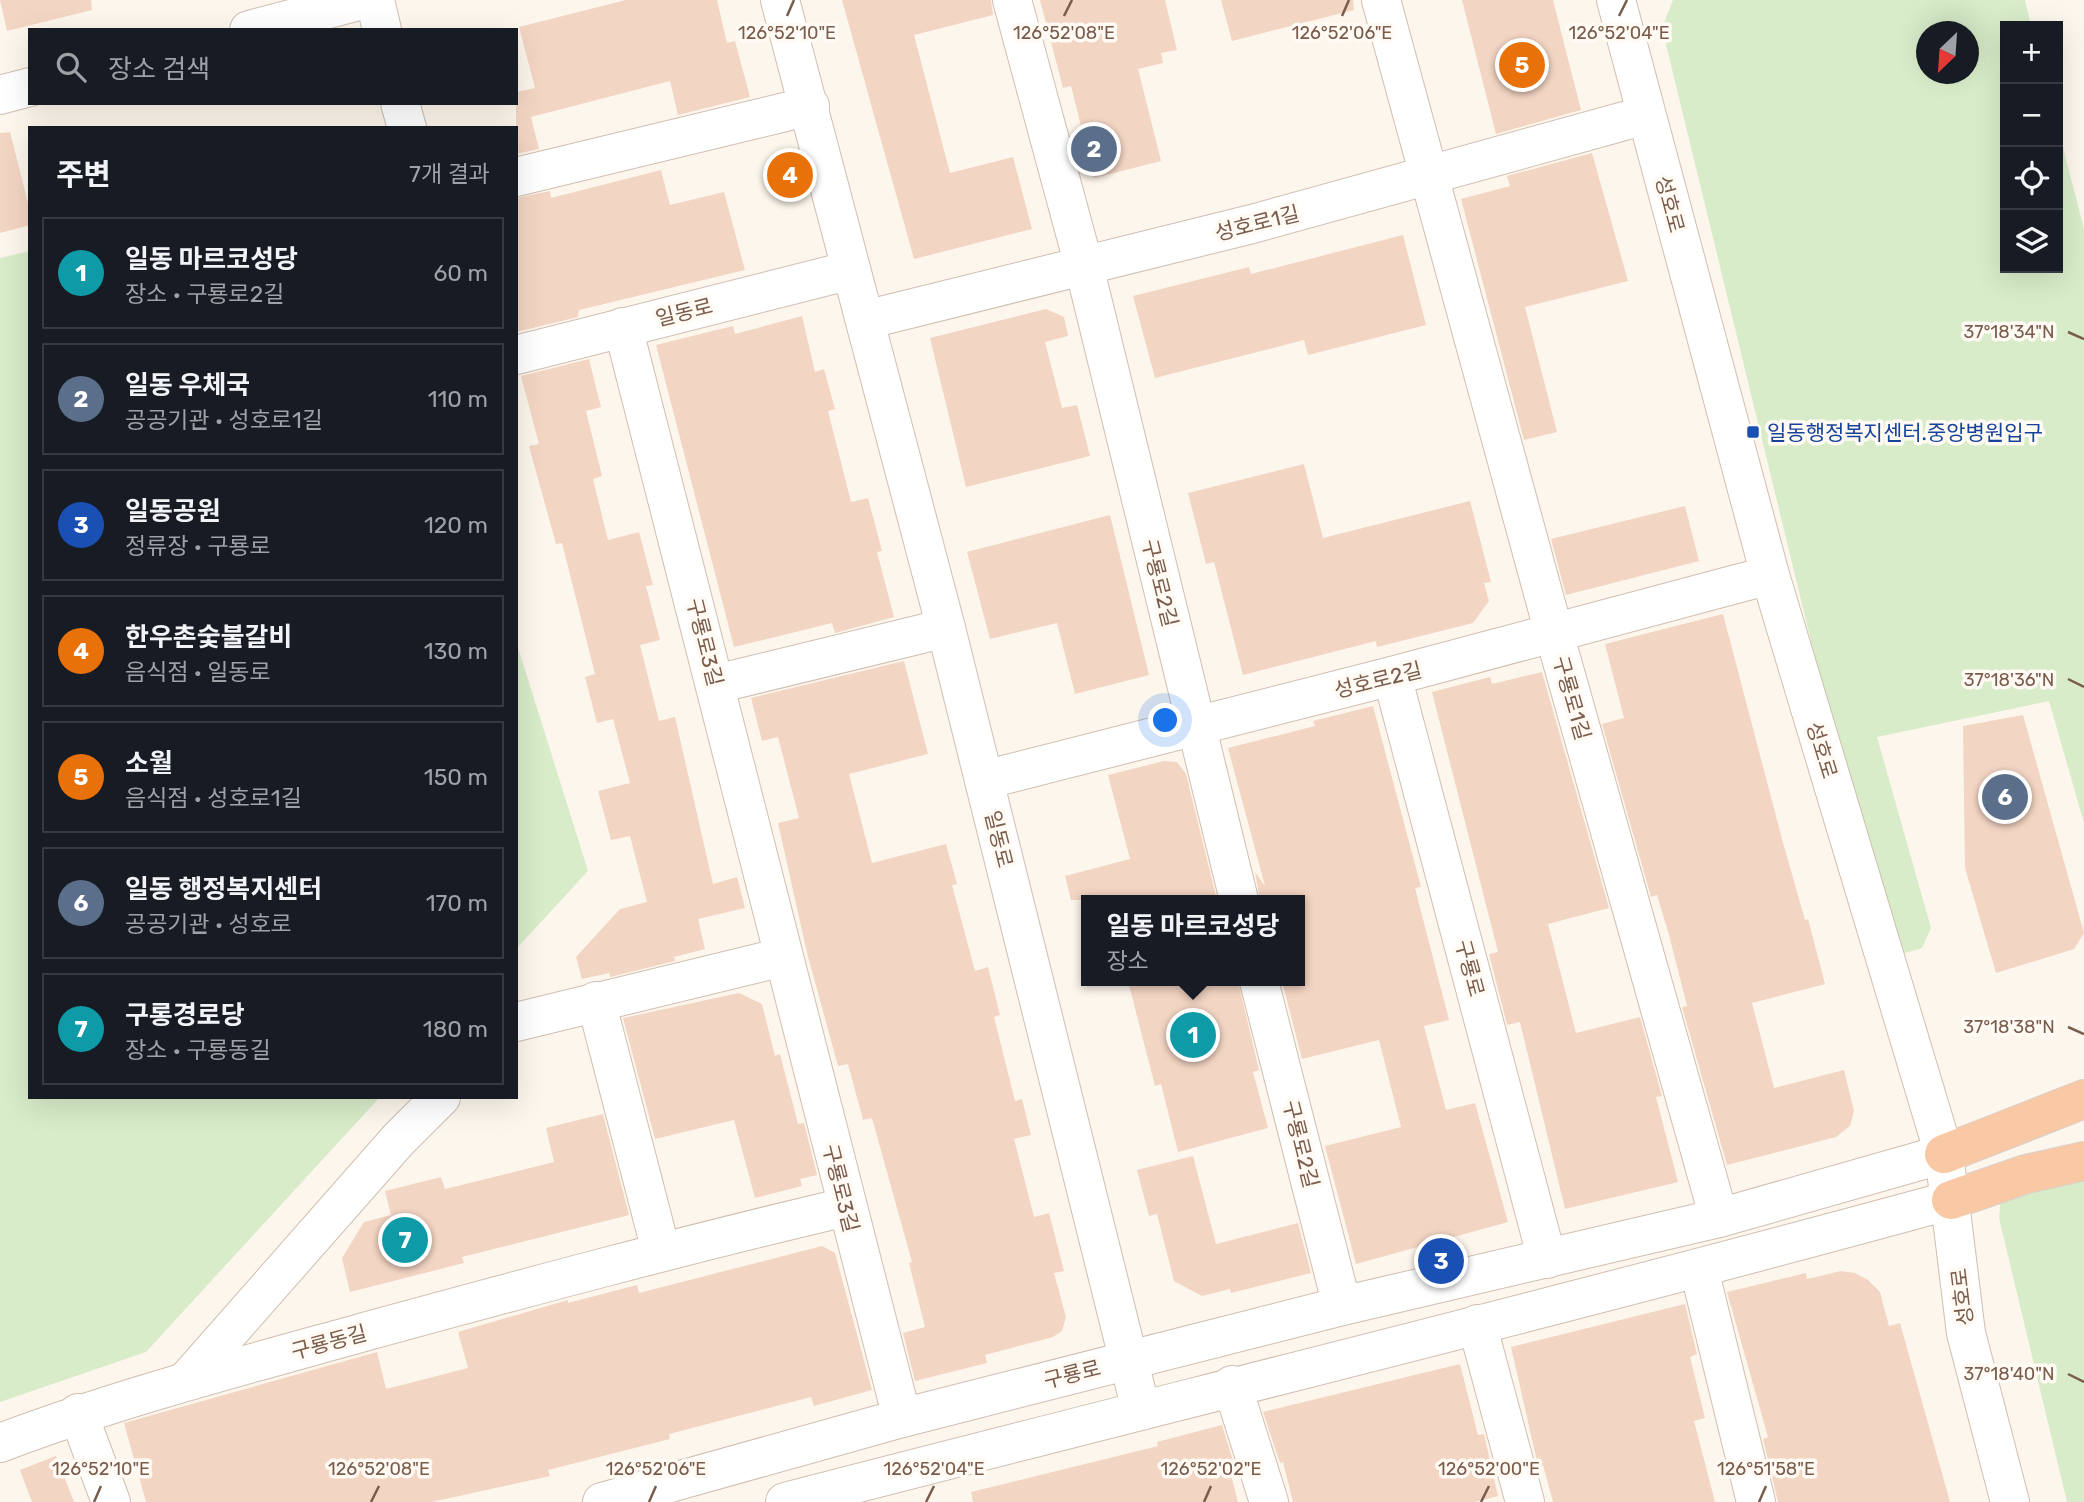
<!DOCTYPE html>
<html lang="ko">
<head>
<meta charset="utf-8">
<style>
  body { margin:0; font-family:Rubik,"Noto Sans KR",sans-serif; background:#242831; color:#f1f3f6 }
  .controls { position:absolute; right:21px; top:21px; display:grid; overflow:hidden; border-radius:0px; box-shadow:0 7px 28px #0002 }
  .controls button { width:63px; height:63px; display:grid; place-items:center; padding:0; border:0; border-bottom:2px solid #363941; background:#171b24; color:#f1f3f6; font:35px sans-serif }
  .compass { position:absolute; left:1916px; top:21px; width:63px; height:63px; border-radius:50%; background:#171b24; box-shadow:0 7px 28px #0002; rotate:205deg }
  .you { position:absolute; left:1166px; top:721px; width:24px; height:24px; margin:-18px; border:5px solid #fff; border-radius:50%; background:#1a73e8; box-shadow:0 0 0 10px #1a73e833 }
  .badge { display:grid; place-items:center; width:46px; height:46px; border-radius:50%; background:#8c9099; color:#fff; font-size:23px; font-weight:700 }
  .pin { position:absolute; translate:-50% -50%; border:4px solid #fff; box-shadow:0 2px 7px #0006 }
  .popup { position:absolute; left:1081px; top:895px; width:224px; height:91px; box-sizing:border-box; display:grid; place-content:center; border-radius:0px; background:#171b24; filter:drop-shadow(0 2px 5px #0005); font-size:23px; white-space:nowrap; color:#9ea1a6 }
  .popup b { font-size:26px; color:#f1f3f6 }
  .popup::after { content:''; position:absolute; left:50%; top:100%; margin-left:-14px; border:14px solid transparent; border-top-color:#171b24 }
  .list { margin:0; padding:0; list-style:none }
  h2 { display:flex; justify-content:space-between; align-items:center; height:91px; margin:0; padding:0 28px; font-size:30px }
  h2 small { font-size:23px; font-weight:400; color:#9ea1a6 }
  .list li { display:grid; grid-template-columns:46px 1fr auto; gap:21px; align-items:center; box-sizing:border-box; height:112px; margin:0 14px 14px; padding:0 14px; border:2px solid #363941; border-radius:0px }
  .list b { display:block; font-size:26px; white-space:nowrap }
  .list p { margin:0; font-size:23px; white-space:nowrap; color:#9ea1a6 }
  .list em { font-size:23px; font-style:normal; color:#9ea1a6 }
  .icon { flex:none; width:38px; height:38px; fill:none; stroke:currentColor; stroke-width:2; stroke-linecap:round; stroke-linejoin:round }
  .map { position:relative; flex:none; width:2084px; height:1502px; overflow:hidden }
  .search { position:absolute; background:#171b24; box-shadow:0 7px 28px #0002; left:28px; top:28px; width:490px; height:77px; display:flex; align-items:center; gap:18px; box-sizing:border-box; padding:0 24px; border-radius:0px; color:#9ea1a6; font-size:26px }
  .panel { position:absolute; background:#171b24; box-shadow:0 7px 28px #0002; left:28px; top:126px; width:490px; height:973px; border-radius:0px }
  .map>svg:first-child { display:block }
  .green { fill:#d8ecc9; fill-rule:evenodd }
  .building { fill:#f3d5c3 }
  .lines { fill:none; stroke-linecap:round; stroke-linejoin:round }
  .minor-casing { stroke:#d1beb0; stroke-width:40 }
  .tertiary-casing { stroke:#d1beb0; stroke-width:40 }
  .trunk-casing { stroke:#dad1cd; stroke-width:40 }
  .minor { stroke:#fff; stroke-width:38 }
  .tertiary { stroke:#fff; stroke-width:38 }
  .trunk { stroke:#f9c8a4; stroke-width:38 }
  .ticks { fill:none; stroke:#7a5c4d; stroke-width:2.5 }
  .transit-dot { fill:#1a4fb4; stroke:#fffaf3; stroke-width:2.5 }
  .labels { text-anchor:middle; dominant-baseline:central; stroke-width:7; stroke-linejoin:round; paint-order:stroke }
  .street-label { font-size:21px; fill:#7a5c4d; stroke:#fffaf3 }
  .transit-label { font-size:21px; fill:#164399; stroke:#fffaf3; text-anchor:start }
  .ticks-label { font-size:18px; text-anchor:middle; fill:#7a5c4d; stroke:#fffaf3; stroke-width:7; stroke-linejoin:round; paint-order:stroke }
</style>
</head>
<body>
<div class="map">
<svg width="2084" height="1502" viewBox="0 0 2084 1502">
  <rect width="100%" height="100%" fill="#fdf6ec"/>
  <g class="green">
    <path d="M 1673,0 L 2025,0 L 2031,26 L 2005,26 L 2005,268 L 2058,268 L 2058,128 L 2084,229 L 2084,823 L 2049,701 L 1877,737 L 1931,928 L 1922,948 L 1888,958 L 1662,28 ZM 1926,32 L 1968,32 L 1968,74 L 1926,74 Z"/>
    <polygon points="30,251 30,1097 380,1097 146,1352 0,1402 0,258"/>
    <polygon points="516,641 588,871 516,949"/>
    <polygon points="2084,1168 2084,1502 2067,1502 1999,1218 2002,1187"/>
  </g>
  <g class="building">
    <polygon points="0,0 91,0 92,10 7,31"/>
    <polygon points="626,0 717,0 727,43 735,41 750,97 678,115 670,81 531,117 539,149 516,154 516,92 535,88 519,27"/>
    <polygon points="842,0 991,0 993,15 914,35 950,173 1013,157 1032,229 914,259"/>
    <polygon points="1040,0 1165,0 1177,50 1161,53 1163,63 1138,69 1161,161 1094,178 1071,86 1063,88"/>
    <polygon points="1221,0 1353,0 1354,10 1232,41"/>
    <polygon points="1462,0 1553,0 1581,110 1496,134"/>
    <polygon points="10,132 30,211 30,225 0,233 0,133"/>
    <polygon points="1592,153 1628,281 1525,307 1557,432 1524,440 1461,199 1510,186 1507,176"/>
    <polygon points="661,170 670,205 724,192 745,270 579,310 578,317 516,332 516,198 550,191 551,198"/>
    <polygon points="1403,235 1426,325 1308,355 1304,340 1155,378 1133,296 1249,267 1251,274"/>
    <polygon points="1046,309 1064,317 1068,336 1045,342 1062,408 1077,405 1090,456 966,487 930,338"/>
    <polygon points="802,316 815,372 824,369 835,409 828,411 851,502 868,498 882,551 877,552 894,617 835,633 832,623 734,647 656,345 733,326 735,334"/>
    <polygon points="589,359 601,407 586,411 602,476 593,479 608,540 639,532 653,585 646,586 660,640 640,645 659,721 675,717 713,884 737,877 745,908 698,919 705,949 674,957 675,961 610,977 609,973 582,979 576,957 620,909 647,902 630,836 611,840 598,791 630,783 613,719 597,723 585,677 595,674 562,543 556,544 529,446 539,444 521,376"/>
    <polygon points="1304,464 1323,538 1470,501 1491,582 1484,583 1489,601 1473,623 1377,647 1376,641 1243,675 1214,562 1206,564 1188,493"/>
    <polygon points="1685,506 1699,561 1566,595 1551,539"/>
    <polygon points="1110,515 1149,675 1075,694 1057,623 990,639 967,552"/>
    <polygon points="1723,614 1782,839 1805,920 1808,919 1825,984 1752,1003 1774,1088 1844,1070 1854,1111 1850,1126 1836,1137 1727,1165 1682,1007 1687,1006 1669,935 1657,895 1651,897 1602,724 1624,718 1605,644"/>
    <polygon points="904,661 928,754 849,774 872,863 946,844 957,884 952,885 975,971 988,967 1000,1015 994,1017 1015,1101 1022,1099 1031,1135 1014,1139 1034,1217 1049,1213 1064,1271 1054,1273 1066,1317 1062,1331 1053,1337 985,1355 987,1363 915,1381 903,1333 925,1327 909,1263 912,1262 872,1118 863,1120 848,1064 838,1066 807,953 778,823 799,818 778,737 762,741 751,698"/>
    <polygon points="1542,672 1609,908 1548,924 1576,1033 1640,1017 1662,1096 1656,1097 1678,1182 1565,1209 1520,1022 1507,1025 1501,1001 1489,954 1498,952 1432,692 1490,677 1492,684"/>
    <polygon points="1373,706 1421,887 1415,888 1449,1020 1424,1026 1446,1110 1475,1103 1508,1222 1356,1264 1325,1146 1401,1127 1379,1040 1302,1059 1282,981 1300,981 1300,900 1260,900 1255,872 1265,886 1228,748 1315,726 1313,721"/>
    <polygon points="2023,715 2084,933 2074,949 1996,973 1965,868 1963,726"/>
    <polygon points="1164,761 1177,762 1186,774 1217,900 1071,900 1065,876 1130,859 1108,775"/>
    <polygon points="1146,981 1238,981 1259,1070 1253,1072 1268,1128 1178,1152 1161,1084 1155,1086 1129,985"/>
    <polygon points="739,993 762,1004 775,1056 780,1054 798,1124 804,1123 817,1175 800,1179 802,1186 755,1198 734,1120 655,1139 623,1018"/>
    <polygon points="603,1114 629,1215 462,1257 464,1263 350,1292 342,1258 364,1222 391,1215 385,1191 441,1177 445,1189 554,1162 546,1128"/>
    <polygon points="1193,1156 1216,1244 1298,1223 1311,1273 1231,1293 1230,1289 1202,1296 1174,1281 1157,1214 1149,1216 1137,1170"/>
    <polygon points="822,1246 835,1253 872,1390 814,1406 811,1397 669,1434 670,1439 548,1470 550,1476 432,1502 146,1502 124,1423 377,1352 386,1389 468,1368 458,1332 568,1300 568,1303 637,1285 639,1293"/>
    <polygon points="1841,1271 1855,1273 1868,1280 1880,1292 1889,1326 1900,1323 1950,1502 1778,1502 1763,1439 1768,1437 1727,1292 1806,1273 1807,1279"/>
    <polygon points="1685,1304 1697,1354 1690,1357 1705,1418 1694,1421 1715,1502 1553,1502 1543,1465 1538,1466 1511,1347"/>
    <polygon points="1460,1364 1478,1435 1484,1434 1498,1496 1475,1502 1293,1502 1283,1462 1280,1463 1263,1412"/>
    <polygon points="1222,1425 1237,1474 1231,1475 1238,1502 973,1502 971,1492 1158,1446 1157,1442"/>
    <polygon points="56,1456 74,1502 32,1502 20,1470"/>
  </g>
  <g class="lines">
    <defs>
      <g id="minor">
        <polyline points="375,0 382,30"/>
        <polyline points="1012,0 1084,266 1239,900"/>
        <polyline points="1381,0 1554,633 1719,1218"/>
        <polyline points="400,103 407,128"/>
        <polyline points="516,177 810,106"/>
        <polyline points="865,320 1252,224 1646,115"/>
        <polyline points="623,327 902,1418"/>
        <polyline points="516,355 851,270"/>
        <polyline points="1392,676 1547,1259"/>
        <polyline points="716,684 946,628"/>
        <polyline points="984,780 1392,676 1770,575"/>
        <polyline points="1259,981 1342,1306"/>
        <polyline points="596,1001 661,1251"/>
        <polyline points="516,1022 783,957"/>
        <polyline points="1699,1269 1756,1502"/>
        <polyline points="1477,1324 1525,1502"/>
        <polyline points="186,1381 398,1140 441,1097"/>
        <polyline points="1232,1385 1269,1502"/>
        <polyline points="78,1413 111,1502"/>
        <path d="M 0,1443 C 119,1398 242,1366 364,1332 C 525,1288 684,1245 846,1207"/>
      </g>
      <g id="tertiary">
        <polyline points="780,0 946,628 1141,1410"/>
        <polyline points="1616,0 1770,575 1944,1154 1966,1333 2010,1502"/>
        <polyline points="249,30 363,0"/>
        <polyline points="0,95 30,87"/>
        <polyline points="602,1502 902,1418 1342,1306 1719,1218 1944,1154"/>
        <path d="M 785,1502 C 1174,1401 1564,1306 1951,1200"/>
      </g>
      <g id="trunk">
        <polyline points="1944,1154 2084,1099"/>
        <polyline points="1951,1200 2026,1174 2084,1161"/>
      </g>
    </defs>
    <use href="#minor" class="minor-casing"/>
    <use href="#tertiary" class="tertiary-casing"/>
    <use href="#trunk" class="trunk-casing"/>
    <use href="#minor" class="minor"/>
    <use href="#tertiary" class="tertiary"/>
    <use href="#trunk" class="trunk"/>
  </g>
  <path class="ticks" d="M 787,16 L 794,0M 1064,16 L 1072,0M 1342,16 L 1349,0M 1619,16 L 1627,0M 2068,332 L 2084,339M 2068,679 L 2084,687M 2068,1027 L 2084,1034M 2068,1374 L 2084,1382M 94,1502 L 101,1486M 371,1502 L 379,1486M 649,1502 L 656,1486M 926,1502 L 934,1486M 1204,1502 L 1211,1486M 1481,1502 L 1489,1486M 1759,1502 L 1766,1486"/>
  <rect class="transit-dot" x="1746" y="425" width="14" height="14" rx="3.5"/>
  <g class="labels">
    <g class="street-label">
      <text transform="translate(1670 204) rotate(75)">성호로</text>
      <text transform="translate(1257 223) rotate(-14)">성호로1길</text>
      <text transform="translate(684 312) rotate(-14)">일동로</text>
      <text transform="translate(1160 583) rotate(76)">구룡로2길</text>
      <text transform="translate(705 642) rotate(76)">구룡로3길</text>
      <text transform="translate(1378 680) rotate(-14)">성호로2길</text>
      <text transform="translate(1572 698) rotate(74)">구룡로1길</text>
      <text transform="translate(1822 750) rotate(73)">성호로</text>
      <text transform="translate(999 839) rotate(76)">일동로</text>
      <text transform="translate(1470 968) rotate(75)">구룡로</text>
      <text transform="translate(1301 1144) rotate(76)">구룡로2길</text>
      <text transform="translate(841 1188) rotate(76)">구룡로3길</text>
      <text transform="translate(1962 1297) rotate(-97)">성호로</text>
      <text transform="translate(329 1342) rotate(-15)">구룡동길</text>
      <text transform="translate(1072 1374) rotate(-14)">구룡로</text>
    </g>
    <g class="transit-label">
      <text x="1767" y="432">일동행정복지센터.중앙병원입구</text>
    </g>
  </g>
  <g class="ticks-label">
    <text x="787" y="39">126°52'10"E</text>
    <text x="1064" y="39">126°52'08"E</text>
    <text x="1342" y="39">126°52'06"E</text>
    <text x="1619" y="39">126°52'04"E</text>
    <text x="2009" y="338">37°18'34"N</text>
    <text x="2009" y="686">37°18'36"N</text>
    <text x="2009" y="1033">37°18'38"N</text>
    <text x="2009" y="1380">37°18'40"N</text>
    <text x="101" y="1475">126°52'10"E</text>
    <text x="379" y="1475">126°52'08"E</text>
    <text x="656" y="1475">126°52'06"E</text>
    <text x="934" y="1475">126°52'04"E</text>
    <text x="1211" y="1475">126°52'02"E</text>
    <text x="1489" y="1475">126°52'00"E</text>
    <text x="1766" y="1475">126°51'58"E</text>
  </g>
</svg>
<div class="controls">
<button>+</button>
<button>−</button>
<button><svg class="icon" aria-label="locate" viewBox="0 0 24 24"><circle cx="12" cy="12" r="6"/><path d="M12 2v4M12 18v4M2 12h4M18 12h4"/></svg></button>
<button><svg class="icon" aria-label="layers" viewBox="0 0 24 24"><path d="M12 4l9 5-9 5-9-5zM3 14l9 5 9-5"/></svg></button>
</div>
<svg class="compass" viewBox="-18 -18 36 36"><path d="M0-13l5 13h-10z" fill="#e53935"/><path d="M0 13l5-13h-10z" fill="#9ea1a6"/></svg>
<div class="you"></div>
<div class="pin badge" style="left:1193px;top:1035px;background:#0f9aa8">1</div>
<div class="popup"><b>일동 마르코성당</b>장소</div>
<div class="pin badge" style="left:1094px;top:149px;background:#5c6f8a">2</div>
<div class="pin badge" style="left:1441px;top:1261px;background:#1a4fb4">3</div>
<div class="pin badge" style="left:790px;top:175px;background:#e8710a">4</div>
<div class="pin badge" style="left:1522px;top:65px;background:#e8710a">5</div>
<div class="pin badge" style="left:2005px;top:797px;background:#5c6f8a">6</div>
<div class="pin badge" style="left:405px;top:1240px;background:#0f9aa8">7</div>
<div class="search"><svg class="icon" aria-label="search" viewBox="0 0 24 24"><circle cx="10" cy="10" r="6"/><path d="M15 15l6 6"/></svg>장소 검색</div>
<section class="panel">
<h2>주변<small>7개 결과</small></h2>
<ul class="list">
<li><span class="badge" style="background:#0f9aa8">1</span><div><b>일동 마르코성당</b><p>장소 · 구룡로2길</p></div><em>60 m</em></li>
<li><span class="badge" style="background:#5c6f8a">2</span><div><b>일동 우체국</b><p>공공기관 · 성호로1길</p></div><em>110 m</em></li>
<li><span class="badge" style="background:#1a4fb4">3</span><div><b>일동공원</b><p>정류장 · 구룡로</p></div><em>120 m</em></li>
<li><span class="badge" style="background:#e8710a">4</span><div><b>한우촌숯불갈비</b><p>음식점 · 일동로</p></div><em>130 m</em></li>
<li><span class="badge" style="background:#e8710a">5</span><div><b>소월</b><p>음식점 · 성호로1길</p></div><em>150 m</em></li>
<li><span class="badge" style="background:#5c6f8a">6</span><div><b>일동 행정복지센터</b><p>공공기관 · 성호로</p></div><em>170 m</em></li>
<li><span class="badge" style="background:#0f9aa8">7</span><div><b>구롱경로당</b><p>장소 · 구룡동길</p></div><em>180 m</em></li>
</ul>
</section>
</div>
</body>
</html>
